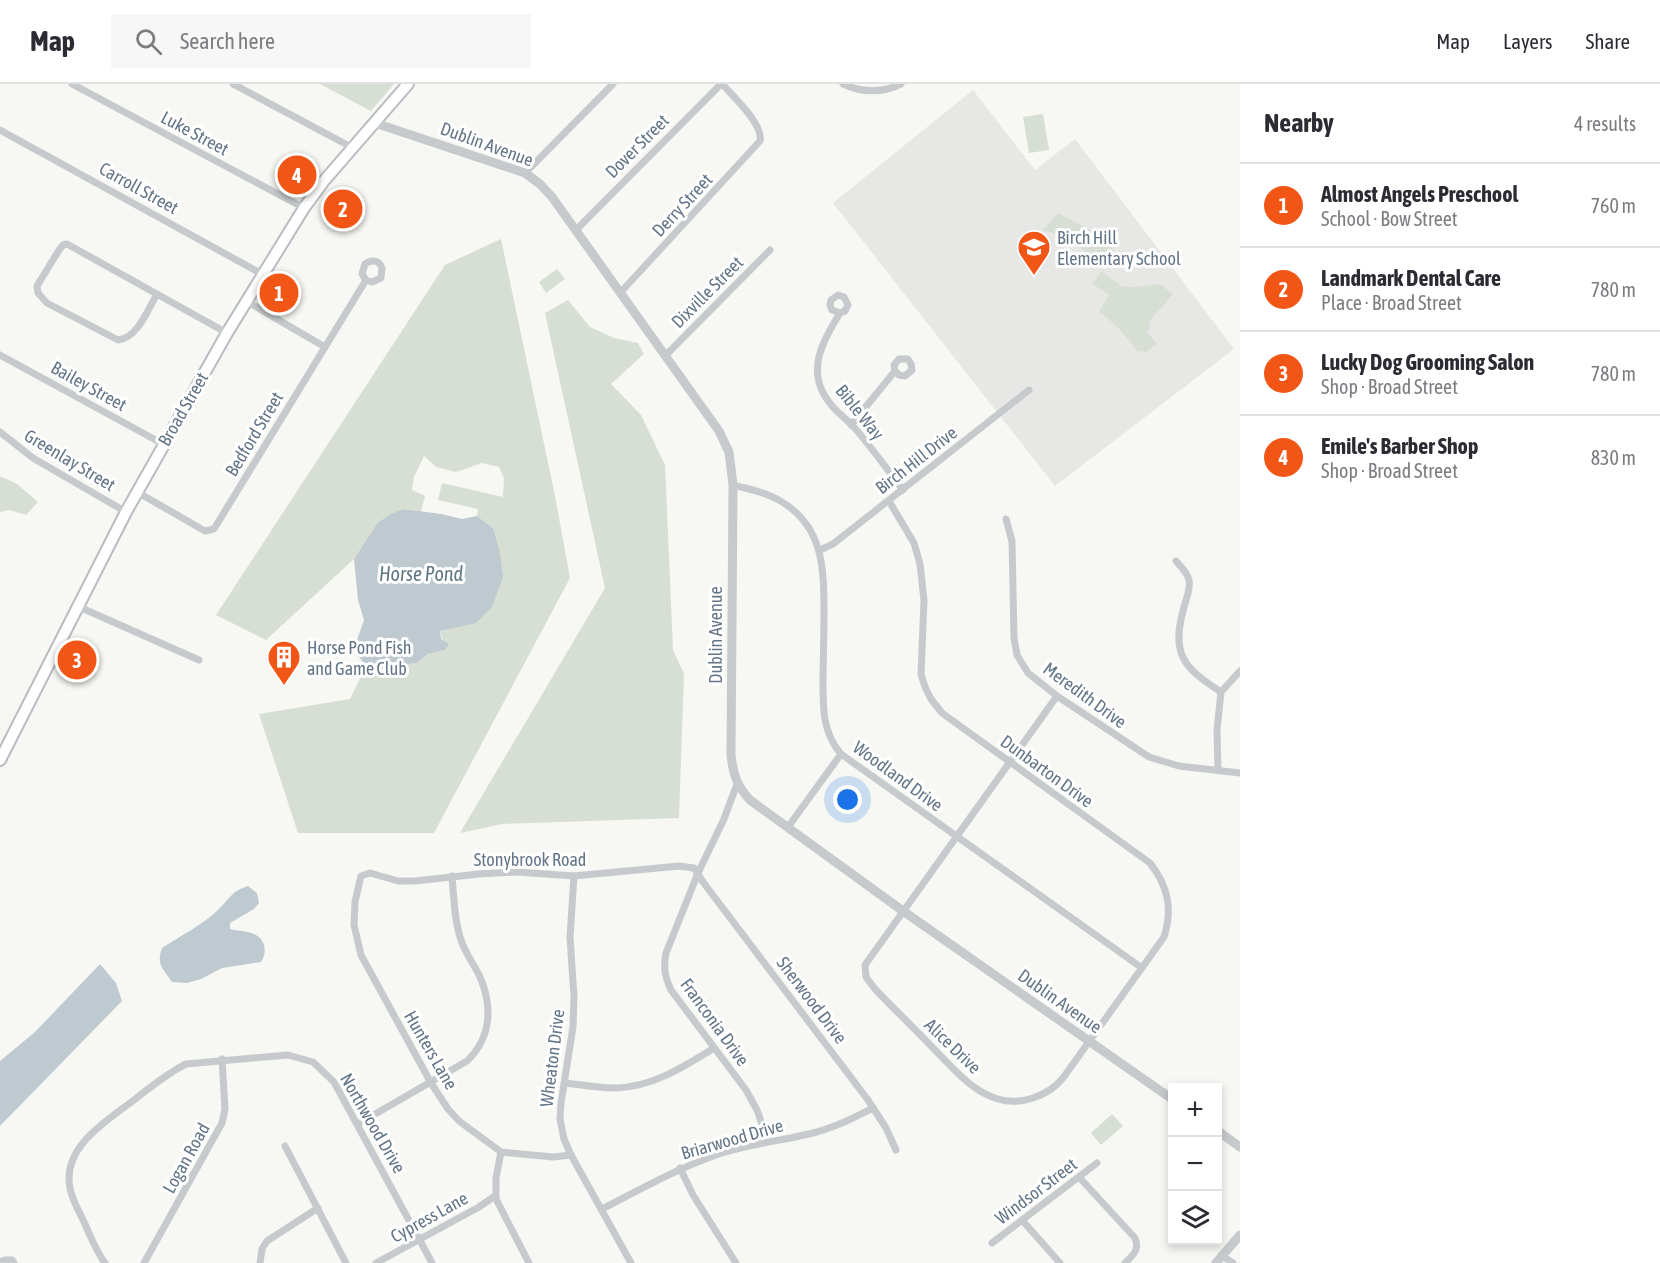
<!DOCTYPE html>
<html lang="en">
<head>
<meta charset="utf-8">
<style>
  body { margin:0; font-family:"Asap Condensed",sans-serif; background:#f7f7f7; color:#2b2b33 }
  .controls { position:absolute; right:18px; bottom:18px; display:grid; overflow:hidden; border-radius:0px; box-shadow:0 3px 9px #0003 }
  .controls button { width:54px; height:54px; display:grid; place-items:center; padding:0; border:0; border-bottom:2px solid #e1e1e2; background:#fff; color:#2b2b33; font:30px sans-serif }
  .you { position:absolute; left:848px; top:716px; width:21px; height:21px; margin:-15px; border:4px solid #fff; border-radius:50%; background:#1a73e8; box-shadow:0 0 0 9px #1a73e833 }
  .badge { display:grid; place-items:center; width:39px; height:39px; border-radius:50%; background:#f25617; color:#fff; font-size:20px; font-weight:700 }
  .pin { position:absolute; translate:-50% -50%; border:3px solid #fff; box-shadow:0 2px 6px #0006 }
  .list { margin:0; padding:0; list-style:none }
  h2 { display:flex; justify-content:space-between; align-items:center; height:78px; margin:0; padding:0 24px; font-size:26px }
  h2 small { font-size:20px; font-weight:400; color:#7c7c81 }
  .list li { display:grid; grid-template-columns:39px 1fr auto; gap:18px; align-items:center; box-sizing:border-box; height:84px; padding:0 24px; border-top:2px solid #e1e1e2 }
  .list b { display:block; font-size:22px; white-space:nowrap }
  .list p { margin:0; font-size:20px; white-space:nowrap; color:#7c7c81 }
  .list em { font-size:20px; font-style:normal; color:#7c7c81 }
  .icon { flex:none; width:33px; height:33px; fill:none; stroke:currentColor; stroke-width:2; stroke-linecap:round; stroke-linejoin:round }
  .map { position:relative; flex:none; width:1240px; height:1179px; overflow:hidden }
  header { display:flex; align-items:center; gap:36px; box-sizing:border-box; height:84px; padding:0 30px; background:#fff; border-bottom:2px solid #e1e1e2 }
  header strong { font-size:28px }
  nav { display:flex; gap:33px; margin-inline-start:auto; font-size:21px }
  .search { width:420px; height:54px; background:#f7f7f7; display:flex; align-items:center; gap:15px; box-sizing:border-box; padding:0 21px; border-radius:0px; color:#7c7c81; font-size:22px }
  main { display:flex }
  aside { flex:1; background:#fff }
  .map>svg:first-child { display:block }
  .built { fill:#e7e8e6 }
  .green { fill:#d7dfd4 }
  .water { fill:#bfcad0 }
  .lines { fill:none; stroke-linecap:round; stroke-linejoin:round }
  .secondary-casing { stroke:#b8bdc2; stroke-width:14 }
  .minor { stroke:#c6cacd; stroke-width:7 }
  .tertiary { stroke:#c6cacd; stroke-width:9 }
  .secondary { stroke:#fff; stroke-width:10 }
  .labels { text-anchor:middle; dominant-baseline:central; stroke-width:6; stroke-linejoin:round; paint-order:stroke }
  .street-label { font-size:18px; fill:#637587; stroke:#fff }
  .poi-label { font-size:18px; fill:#637587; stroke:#fff; text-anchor:start }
  .water-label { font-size:20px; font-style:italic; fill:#5f7783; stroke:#fff }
</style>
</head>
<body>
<header>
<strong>Map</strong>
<div class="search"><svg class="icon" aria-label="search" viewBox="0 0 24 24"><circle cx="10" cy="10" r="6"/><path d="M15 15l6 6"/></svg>Search here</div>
<nav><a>Map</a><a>Layers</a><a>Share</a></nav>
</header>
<main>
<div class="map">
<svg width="1240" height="1179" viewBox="0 0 1240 1179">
  <rect width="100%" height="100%" fill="#f7f7f3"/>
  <g class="built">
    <polygon points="973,6 1035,86 1075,55 1234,265 1055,402 833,119"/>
    <polygon points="273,187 301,203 284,231 257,215"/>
  </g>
  <g class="green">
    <polygon points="320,0 394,0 371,27"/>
    <polygon points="1043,30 1049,66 1029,69 1023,33"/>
    <path d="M 1058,129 L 1108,155 L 1115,170 L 1103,184 C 1082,165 1071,151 1042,147 Z"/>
    <polygon points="501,155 555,412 570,494 434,749 298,749 259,630 350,615 366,582 383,583 417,579 428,570 445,566 440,547 455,543 493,444 477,432 478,425 438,416 442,399 503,413 504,394 499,383 482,379 456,388 436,383 424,372 414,393 412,406 425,412 421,427 404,425 390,431 378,440 354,475 266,556 216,531 445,181"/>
    <polygon points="557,185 565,195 546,209 539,198"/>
    <path d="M 1101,187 L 1121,202 L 1134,203 L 1160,200 L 1173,210 L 1148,239 L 1151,242 L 1147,248 L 1157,260 L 1145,269 L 1142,266 L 1138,269 C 1127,252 1116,240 1099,228 L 1109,211 L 1093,200 Z"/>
    <polygon points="568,216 590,243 614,254 638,259 644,270 611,300 641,331 665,381 673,566 684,590 679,734 502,740 460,749 605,504 545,229"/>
    <polygon points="0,392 17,400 38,418 26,431 9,426 0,428"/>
    <polygon points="1112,1030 1123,1042 1101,1061 1091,1049"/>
  </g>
  <g class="water">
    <polygon points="404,425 441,430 462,435 477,432 493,444 500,469 503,493 492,523 476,539 440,547 441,555 449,560 445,566 428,570 417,579 383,583 366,582 356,569 356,559 364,536 358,516 354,475 377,440 390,430"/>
    <path d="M 248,802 L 257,809 L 259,819 L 254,825 L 230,839 L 230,845 C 237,847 250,847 256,851 C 266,857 267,869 261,878 L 222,884 L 201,895 L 187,899 L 172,898 C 163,885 156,880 162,864 C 180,852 204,840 219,825 C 230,814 232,807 248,802 Z"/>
    <polygon points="100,880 116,899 122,917 0,1042 0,977 35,948"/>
  </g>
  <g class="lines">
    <defs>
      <polyline id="secondary" points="0,676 126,428 227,249 304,124 323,98 408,0"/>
    </defs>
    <use href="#secondary" class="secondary-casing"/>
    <g class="minor">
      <polyline points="72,0 304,124"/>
      <polyline points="233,0 353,64"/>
      <path d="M 843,0 C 862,9 883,9 901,0"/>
      <polyline points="0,46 262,190"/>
      <polyline points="525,89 613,0"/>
      <polyline points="576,146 721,0"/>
      <path d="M 620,209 L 760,57 C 764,41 733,12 722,0"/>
      <path d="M 157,210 C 148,225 138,254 118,256 L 47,219 L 38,209 L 37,202 L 59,166 L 63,161 L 67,160 L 227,249"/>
      <polyline points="246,217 325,263"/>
      <path d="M 840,229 L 832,226 L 830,221 L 831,216 L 838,211 L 844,213 L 848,221 L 845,227 L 840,229 C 823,257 805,287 829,318 C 835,327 844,333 852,341 C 870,361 886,384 903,406"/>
      <polyline points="0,271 163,360"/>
      <polyline points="666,271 770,166"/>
      <polyline points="851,341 895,287 899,291 905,292 912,286 911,280 908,275 899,275 894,281 895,287"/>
      <polyline points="0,348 33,374 126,428"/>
      <path d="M 733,401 C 747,405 763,407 777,415 C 824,440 824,484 824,531 C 824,554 823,577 823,600 C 823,626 823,649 841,670 L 1142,884"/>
      <path d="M 137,408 L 205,447 L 214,445 L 366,196 L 372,198 L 381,194 L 382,184 C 379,176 372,175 365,180 L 362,190 L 366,196"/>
      <path d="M 889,417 L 914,459 L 920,480 L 924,516 L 921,590 L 925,603 L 931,615 L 942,629 L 1150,779 C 1168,802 1173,825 1164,853 L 1063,994 C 1055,1004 1045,1010 1033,1014 C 989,1029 960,991 933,964 C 914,944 894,925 875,905 L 866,893 L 865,881 L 1057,612"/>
      <polyline points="1006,435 1012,457 1014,554 1017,571 1028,589 1057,612 1149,673 1179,682 1240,689"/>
      <polyline points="820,466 833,460 1029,306"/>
      <path d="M 1176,477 C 1181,483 1187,488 1189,496 C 1191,505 1186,515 1184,523 C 1171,569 1182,583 1221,608"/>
      <polyline points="77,522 199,576"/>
      <polyline points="1218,686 1217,646 1221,608 1240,587"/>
      <path d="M 737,700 L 724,735 L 698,789 L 666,869 C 663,884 665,893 671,906 L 746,1006 L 757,1026 L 768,1057"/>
      <polyline points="788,743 841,670"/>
      <polyline points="574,792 570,853 574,913 573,943 561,1019 560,1035 564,1055 571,1071 631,1179"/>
      <path d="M 565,999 C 581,1001 599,1004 616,1004 C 653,1003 683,983 714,964"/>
      <path d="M 358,1040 L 467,977 C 491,954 493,923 480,893 C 474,880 465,869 461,856 C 454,836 454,813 452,792"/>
      <polyline points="285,1062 346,1179"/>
      <polyline points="501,1068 496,1094 496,1115 529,1179"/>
      <polyline points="571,1071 553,1073 501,1068 459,1037 448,1025 431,999 361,871 354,841 355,818 361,792 370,789 398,797 415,797 479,790 517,788 574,792 679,782 694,784 703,798 868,1016 886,1044 896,1066"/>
      <polyline points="680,1084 693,1111 736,1179"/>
      <path d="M 1079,1093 L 1135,1154 C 1140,1166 1133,1171 1125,1179"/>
      <path d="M 602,1125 C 641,1105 678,1084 719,1070 C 749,1060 779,1057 809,1050 C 832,1045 853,1034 873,1024"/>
      <polyline points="1022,1136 1060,1179"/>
      <polyline points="992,1159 1097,1079"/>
      <polyline points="1222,1172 1233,1179"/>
      <polyline points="0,1178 5,1176 12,1176 14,1179"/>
      <path d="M 105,1179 C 96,1167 90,1151 84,1138 C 79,1127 72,1116 70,1104 C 62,1065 103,1039 130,1019 C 148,1005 166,990 186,980 L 288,971 L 313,978 L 334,998 L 432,1179"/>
      <polyline points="144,1179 222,1039 225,1025 222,975"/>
      <polyline points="260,1179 262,1165 267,1157 318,1124"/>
      <polyline points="376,1179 479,1123 495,1112"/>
    </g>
    <g class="tertiary">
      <path d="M 375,39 L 525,89 L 540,100 L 552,113 L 719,347 L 729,368 L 733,401 L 731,671 C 733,690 737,702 750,716 L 903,827 L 1172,1015"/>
      <polyline points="1218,1047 1240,1063"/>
      <polyline points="1216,1179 1240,1151"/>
    </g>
    <use href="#secondary" class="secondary"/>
  </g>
  <defs>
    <symbol id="school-pin" viewBox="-11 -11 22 30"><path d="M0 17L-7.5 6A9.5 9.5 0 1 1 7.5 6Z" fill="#f25617" stroke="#fff"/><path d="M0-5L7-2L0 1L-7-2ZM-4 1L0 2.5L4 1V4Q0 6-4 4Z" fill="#fff"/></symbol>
    <symbol id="building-pin" viewBox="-11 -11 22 30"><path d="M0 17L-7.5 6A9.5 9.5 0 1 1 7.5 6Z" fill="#f25617" stroke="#fff"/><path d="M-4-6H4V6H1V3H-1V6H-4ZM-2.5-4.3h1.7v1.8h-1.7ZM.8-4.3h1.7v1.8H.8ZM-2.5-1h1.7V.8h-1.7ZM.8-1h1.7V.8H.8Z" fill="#fff"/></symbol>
  </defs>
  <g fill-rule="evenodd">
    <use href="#school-pin" x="1015" y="144" width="38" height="52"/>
    <use href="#building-pin" x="265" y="554" width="38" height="52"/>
  </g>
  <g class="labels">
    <g class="street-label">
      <text transform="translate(195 49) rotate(28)">Luke Street</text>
      <text transform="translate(487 60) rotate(20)">Dublin Avenue</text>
      <text transform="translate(637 62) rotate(-45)">Dover Street</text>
      <text transform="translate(139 104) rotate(29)">Carroll Street</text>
      <text transform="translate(682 121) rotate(-47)">Derry Street</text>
      <text transform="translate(707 208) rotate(-45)">Dixville Street</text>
      <text transform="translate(89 302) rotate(29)">Bailey Street</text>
      <text transform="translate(183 325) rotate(-60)">Broad Street</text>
      <text transform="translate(860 328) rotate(51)">Bible Way</text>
      <text transform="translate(254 350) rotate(-59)">Bedford Street</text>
      <text transform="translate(70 376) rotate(31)">Greenlay Street</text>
      <text transform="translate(916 376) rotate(-38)">Birch Hill Drive</text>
      <text transform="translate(715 551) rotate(-90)">Dublin Avenue</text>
      <text transform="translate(1085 611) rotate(36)">Meredith Drive</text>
      <text transform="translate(1047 687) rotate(36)">Dunbarton Drive</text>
      <text transform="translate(898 692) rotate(36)">Woodland Drive</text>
      <text x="530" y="775">Stonybrook Road</text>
      <text transform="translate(812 916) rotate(53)">Sherwood Drive</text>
      <text transform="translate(1060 917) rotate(35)">Dublin Avenue</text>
      <text transform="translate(715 938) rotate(54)">Franconia Drive</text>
      <text transform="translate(953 962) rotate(44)">Alice Drive</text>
      <text transform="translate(431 966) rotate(60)">Hunters Lane</text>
      <text transform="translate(552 974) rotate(-83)">Wheaton Drive</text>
      <text transform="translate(373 1039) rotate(60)">Northwood Drive</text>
      <text transform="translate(732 1055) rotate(-16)">Briarwood Drive</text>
      <text transform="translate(186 1074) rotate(-61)">Logan Road</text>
      <text transform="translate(1036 1107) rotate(-37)">Windsor Street</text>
      <text transform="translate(429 1133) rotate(-29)">Cypress Lane</text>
    </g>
    <g class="poi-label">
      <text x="1057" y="153">Birch Hill<tspan x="1057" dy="21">Elementary School</tspan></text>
      <text x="307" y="563">Horse Pond Fish<tspan x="307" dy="21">and Game Club</tspan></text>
    </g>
    <g class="water-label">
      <text x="421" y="489">Horse Pond</text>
    </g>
  </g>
</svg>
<div class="controls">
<button>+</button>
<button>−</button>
<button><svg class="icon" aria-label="layers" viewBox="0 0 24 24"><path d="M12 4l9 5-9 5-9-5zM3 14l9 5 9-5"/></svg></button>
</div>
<div class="you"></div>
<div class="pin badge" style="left:279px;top:209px">1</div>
<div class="pin badge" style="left:343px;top:125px">2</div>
<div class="pin badge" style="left:77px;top:576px">3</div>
<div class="pin badge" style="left:297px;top:91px">4</div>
</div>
<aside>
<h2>Nearby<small>4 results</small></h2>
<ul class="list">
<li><span class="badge">1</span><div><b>Almost Angels Preschool</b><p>School · Bow Street</p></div><em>760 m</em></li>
<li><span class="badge">2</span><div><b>Landmark Dental Care</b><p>Place · Broad Street</p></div><em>780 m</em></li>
<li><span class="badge">3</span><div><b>Lucky Dog Grooming Salon</b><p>Shop · Broad Street</p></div><em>780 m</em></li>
<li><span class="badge">4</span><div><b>Emile's Barber Shop</b><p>Shop · Broad Street</p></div><em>830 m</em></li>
</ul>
</aside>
</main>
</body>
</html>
